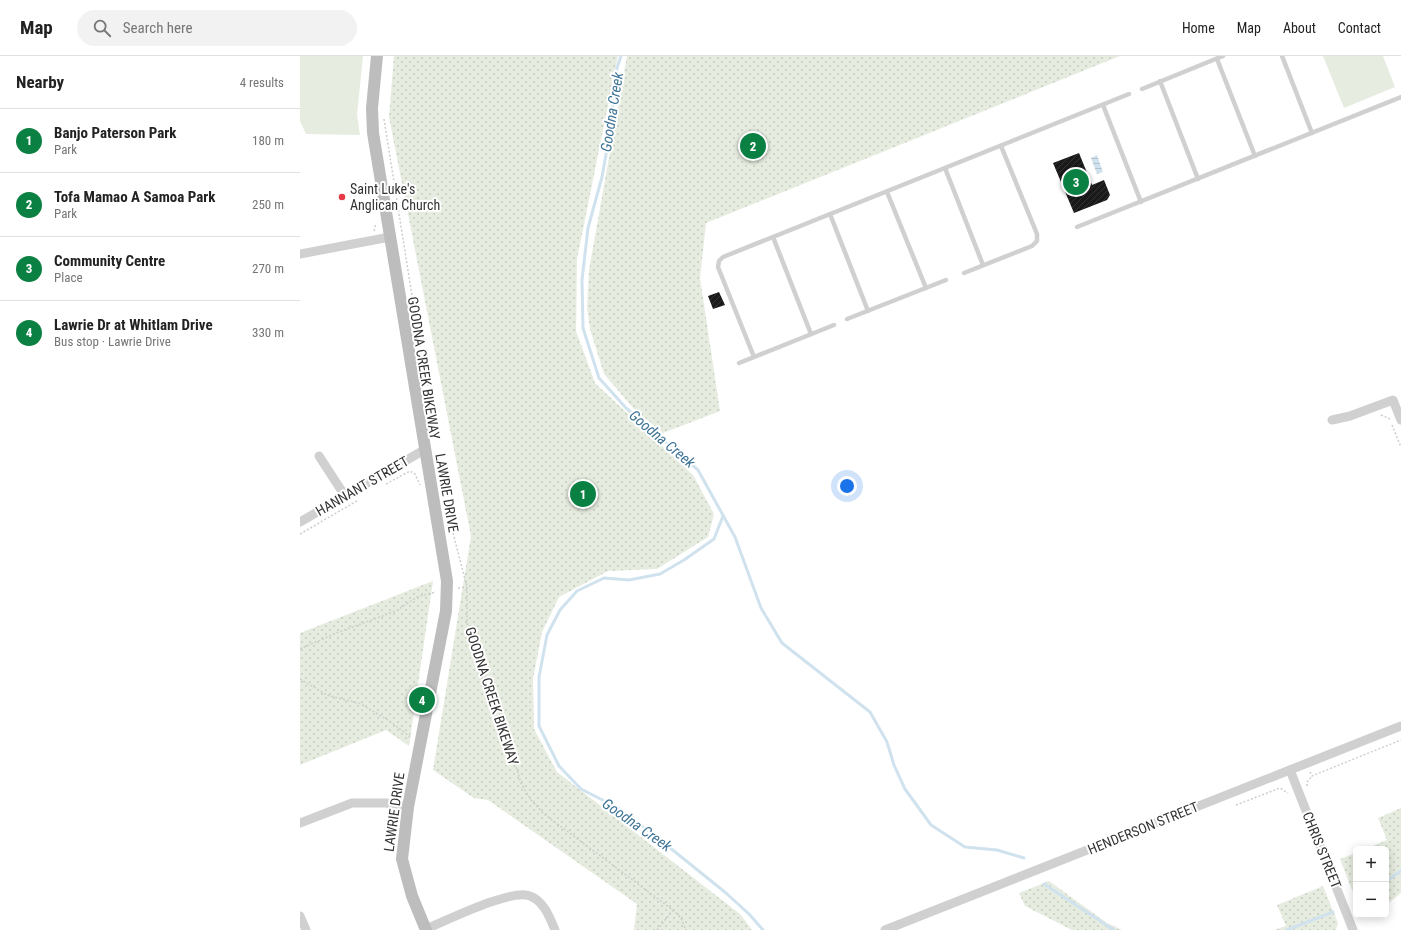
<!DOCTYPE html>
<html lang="en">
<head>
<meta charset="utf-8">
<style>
  body { margin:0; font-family:"Roboto Condensed",sans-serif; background:#f2f2f2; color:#222 }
  .controls { position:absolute; right:12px; bottom:12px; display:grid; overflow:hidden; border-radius:6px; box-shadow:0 2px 10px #0003 }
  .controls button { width:36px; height:36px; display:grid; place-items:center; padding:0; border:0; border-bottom:1px solid #e0e0e0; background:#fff; color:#222; font:20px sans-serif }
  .you { position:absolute; left:547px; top:430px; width:14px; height:14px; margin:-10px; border:3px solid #fff; border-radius:50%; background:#1a73e8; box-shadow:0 0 0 6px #1a73e833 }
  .badge { display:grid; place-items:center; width:26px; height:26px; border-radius:50%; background:#0b8043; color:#fff; font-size:13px; font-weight:700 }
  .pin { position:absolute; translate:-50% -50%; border:2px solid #fff; box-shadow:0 1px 4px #0006 }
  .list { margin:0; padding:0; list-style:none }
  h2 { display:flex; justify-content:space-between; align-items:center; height:52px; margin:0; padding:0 16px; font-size:17px }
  h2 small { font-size:13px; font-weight:400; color:#767676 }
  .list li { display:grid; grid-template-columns:26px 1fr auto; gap:12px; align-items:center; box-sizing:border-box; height:64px; padding:0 16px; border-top:1px solid #e0e0e0 }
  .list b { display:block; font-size:15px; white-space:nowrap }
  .list p { margin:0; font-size:13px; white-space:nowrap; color:#767676 }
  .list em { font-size:13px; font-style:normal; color:#767676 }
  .icon { flex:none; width:22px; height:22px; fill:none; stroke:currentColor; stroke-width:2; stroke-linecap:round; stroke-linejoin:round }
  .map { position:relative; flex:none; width:1101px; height:874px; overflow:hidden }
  header { display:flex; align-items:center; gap:24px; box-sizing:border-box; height:56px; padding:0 20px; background:#fff; border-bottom:1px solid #e0e0e0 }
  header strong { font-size:19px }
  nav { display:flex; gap:22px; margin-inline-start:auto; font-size:14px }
  .search { width:280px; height:36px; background:#f2f2f2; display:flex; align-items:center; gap:10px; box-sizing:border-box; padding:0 14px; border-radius:22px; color:#767676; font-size:15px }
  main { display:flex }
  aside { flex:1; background:#fff }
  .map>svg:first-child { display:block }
  .grass { fill:#e6ecdf }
  .park { fill:url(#park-dots) }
  .water { fill:url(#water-rules) }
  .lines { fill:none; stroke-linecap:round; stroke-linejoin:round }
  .stream { stroke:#cfe2ee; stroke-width:3 }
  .building { fill:url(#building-hatch) }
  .path { stroke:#cdcdcd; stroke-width:1.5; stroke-dasharray:2 2; stroke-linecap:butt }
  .lane { stroke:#d0d0d0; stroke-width:4.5 }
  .street { stroke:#d0d0d0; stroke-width:9 }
  .secondary { stroke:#bdbdbd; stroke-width:12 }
  .poi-dot { fill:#e63946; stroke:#fff; stroke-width:1.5 }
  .labels { text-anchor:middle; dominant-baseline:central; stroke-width:4; stroke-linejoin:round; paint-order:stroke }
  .poi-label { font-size:14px; fill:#333; stroke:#fff; text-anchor:start }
  .street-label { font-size:14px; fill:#333; stroke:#fff }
  .water-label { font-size:15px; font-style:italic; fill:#3f7597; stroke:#fff }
</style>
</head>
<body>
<header>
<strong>Map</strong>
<div class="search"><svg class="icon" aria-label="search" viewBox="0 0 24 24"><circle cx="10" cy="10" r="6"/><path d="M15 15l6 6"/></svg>Search here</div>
<nav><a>Home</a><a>Map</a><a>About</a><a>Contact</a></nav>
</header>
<main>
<aside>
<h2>Nearby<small>4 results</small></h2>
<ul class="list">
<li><span class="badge">1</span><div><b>Banjo Paterson Park</b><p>Park</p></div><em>180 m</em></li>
<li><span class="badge">2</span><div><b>Tofa Mamao A Samoa Park</b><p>Park</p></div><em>250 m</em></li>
<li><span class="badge">3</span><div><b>Community Centre</b><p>Place</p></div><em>270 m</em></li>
<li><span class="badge">4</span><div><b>Lawrie Dr at Whitlam Drive</b><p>Bus stop · Lawrie Drive</p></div><em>330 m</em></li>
</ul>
</aside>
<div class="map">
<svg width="1101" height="874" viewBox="0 0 1101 874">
  <defs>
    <pattern id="park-dots" width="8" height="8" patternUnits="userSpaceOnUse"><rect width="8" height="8" fill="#e6ecdf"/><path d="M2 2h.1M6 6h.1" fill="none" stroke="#c6cbc0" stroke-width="1.8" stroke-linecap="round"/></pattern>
    <pattern id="water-rules" width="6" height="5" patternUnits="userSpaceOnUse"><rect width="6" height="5" fill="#cfe2ee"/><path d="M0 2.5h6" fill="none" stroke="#b2c2cd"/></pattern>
    <pattern id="building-hatch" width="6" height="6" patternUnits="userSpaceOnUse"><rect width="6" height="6" fill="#1a1a1a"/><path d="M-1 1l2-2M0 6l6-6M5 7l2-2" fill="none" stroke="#333"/></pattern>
  </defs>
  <rect width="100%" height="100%" fill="#fff"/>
  <g class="grass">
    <polygon points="0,0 63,0 57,59 60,79 6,78 0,65"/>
    <polygon points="1023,0 1083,0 1095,31 1044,52"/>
  </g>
  <g class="park">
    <polygon points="94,0 318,0 277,203 276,275 295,327 393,419 414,458 408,481 357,513 308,515 259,541 242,576 233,623 234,673 257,716 440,858 452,874 334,874 337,848 188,744 174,742 133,714 171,480 89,61"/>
    <polygon points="327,0 820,0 406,167 400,222 420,355 363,377 334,353 304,318 290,273 287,252 289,214"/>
    <polygon points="133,525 109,690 86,674 0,709 0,577"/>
    <polygon points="1101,752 1101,837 1086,849 1086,793 1065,793 1087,784 1078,762"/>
    <polygon points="1056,797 1056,844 1040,803"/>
    <polygon points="749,825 807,867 822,874 772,874 725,850 719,837"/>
    <polygon points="1023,830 1038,867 1036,874 974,874 986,870 977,849"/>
  </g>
  <polygon class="water" points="797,99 803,116 797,118 791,102"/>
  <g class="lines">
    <g class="stream">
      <polyline points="321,0 317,12 310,76 302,121 288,172 282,224 283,272 299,322 326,352 398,414 435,481 461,552 482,587 570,656 587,686 594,709 605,733 631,769 665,791 697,794 724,802"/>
      <polyline points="423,460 414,483 384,504 360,518 329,524 304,522 277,535 260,554 247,579 239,621 239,670 259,710 281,733 318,752 364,787 426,837 449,858 463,874"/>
      <polyline points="1086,825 1101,815"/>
      <polyline points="744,828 814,874"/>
      <polyline points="987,874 1033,856"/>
    </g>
  </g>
  <g class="building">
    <polygon points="779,97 792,129 804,124 810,139 807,144 774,157 753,107"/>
    <polygon points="419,236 425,249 413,253 408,240"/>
  </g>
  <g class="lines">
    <g class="path">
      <polyline points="84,63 116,265"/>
      <polyline points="74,175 76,167"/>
      <polyline points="118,281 123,296 134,373"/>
      <polyline points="1081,359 1090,363"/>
      <polyline points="1092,369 1101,391"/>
      <polyline points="86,428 110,415 115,418 120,429"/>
      <polyline points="146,450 167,531 167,566 171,582 196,646 221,727 231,744 244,758 373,854 381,862 386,874"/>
      <polyline points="0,478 57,445"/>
      <polyline points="158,532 167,531"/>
      <polyline points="0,593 36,577 96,555 117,541 136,536"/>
      <polyline points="0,623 27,639 61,648 91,666 110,681"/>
      <polyline points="1010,716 1012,720 1101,684"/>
      <polyline points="1007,730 1007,726 1012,720"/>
      <polyline points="936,749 980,732 988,737"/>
      <polyline points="94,757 93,767 95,770"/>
      <polyline points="357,874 373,854"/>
    </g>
    <g class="lane">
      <polyline points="982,0 1012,77"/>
      <polyline points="917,3 955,100"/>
      <polyline points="860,25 898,123"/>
      <polyline points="842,33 923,0"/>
      <polyline points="803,49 841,146"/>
      <polyline points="645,112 683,209"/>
      <polyline points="587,136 626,232"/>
      <polyline points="530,158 568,255"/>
      <polyline points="777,171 1101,41"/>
      <polyline points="473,181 511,278"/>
      <polyline points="664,217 732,190 737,185 737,178 701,90"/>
      <polyline points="547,263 646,224"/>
      <polyline points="454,301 418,211 419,205 423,201 829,38"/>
      <polyline points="439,307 534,269"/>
    </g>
    <g class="street">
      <polyline points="0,198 90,181"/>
      <polyline points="1032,364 1050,360 1093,344 1101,364"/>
      <polyline points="19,400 45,440"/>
      <polyline points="0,466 124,394"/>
      <polyline points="990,714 1053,874"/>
      <polyline points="0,767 52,747 86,747 108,751"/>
      <polyline points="0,860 6,874"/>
      <path d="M 126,873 C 146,865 212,832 230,840 C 244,845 250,862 255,874"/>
      <polyline points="585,874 1101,670"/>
    </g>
    <polyline class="secondary" points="77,0 72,52 73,77 147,525 146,555 108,751 102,803 112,840 126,874"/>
  </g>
  <circle class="poi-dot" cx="42" cy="141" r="4"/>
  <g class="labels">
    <g class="poi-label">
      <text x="50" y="133">Saint Luke's<tspan x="50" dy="16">Anglican Church</tspan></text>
    </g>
    <g class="street-label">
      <text transform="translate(124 312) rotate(81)">GOODNA CREEK BIKEWAY</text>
      <text transform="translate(62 430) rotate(-30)">HANNANT STREET</text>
      <text transform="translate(147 437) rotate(80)">LAWRIE DRIVE</text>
      <text transform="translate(192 640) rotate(72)">GOODNA CREEK BIKEWAY</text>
      <text transform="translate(94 756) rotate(-82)">LAWRIE DRIVE</text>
      <text transform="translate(843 772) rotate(-22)">HENDERSON STREET</text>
      <text transform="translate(1022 794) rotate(68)">CHRIS STREET</text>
    </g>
    <g class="water-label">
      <text transform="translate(312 56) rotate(-81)">Goodna Creek</text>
      <text transform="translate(362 383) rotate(40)">Goodna Creek</text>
      <text transform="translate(337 769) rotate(35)">Goodna Creek</text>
    </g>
  </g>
</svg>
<div class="controls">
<button>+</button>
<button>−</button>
</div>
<div class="you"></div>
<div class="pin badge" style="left:283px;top:438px">1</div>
<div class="pin badge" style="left:453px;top:90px">2</div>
<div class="pin badge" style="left:776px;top:126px">3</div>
<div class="pin badge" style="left:122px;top:644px">4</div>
</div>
</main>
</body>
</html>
